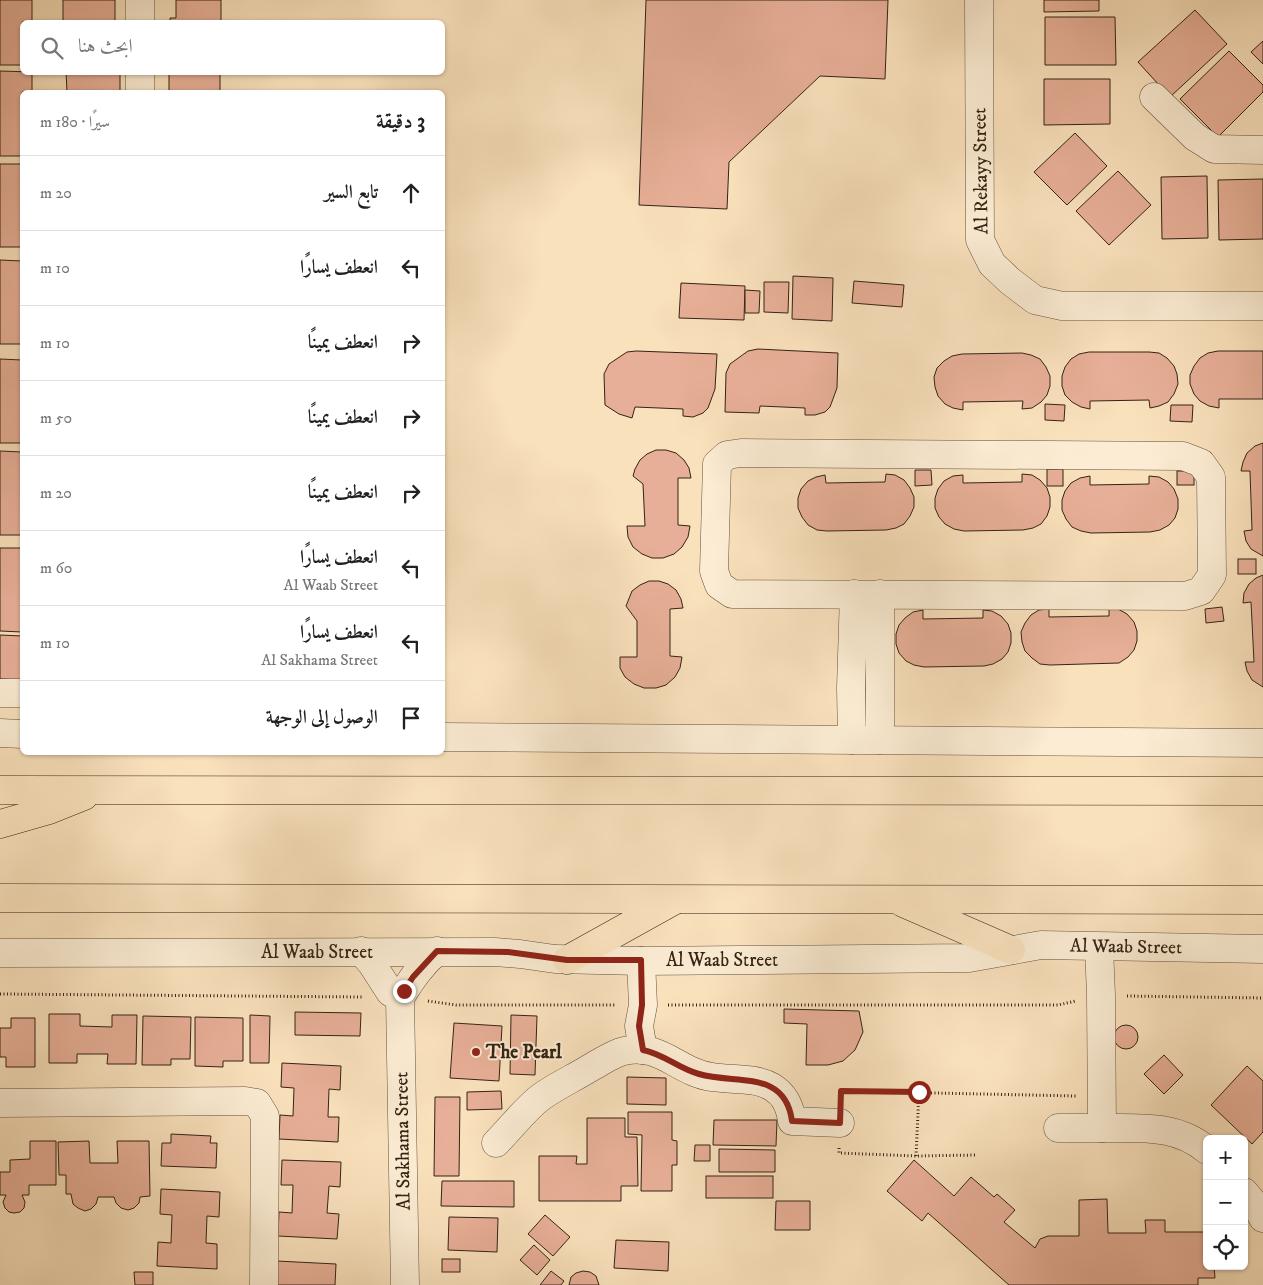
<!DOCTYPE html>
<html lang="ar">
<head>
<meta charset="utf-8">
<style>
  body { margin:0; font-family:"IM FELL DW Pica",Amiri,serif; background:#f2f2f2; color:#222; direction:rtl }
  .controls { position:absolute; right:15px; bottom:15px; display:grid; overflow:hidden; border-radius:8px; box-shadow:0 1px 4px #0004 }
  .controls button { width:45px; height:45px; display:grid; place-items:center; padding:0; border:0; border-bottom:1px solid #e0e0e0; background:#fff; color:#222; font:25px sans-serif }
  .stop { position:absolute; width:15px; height:15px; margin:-11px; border:4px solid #8f2418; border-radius:50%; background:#fff }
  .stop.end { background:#8f2418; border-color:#fff; box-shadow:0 1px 5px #0008 }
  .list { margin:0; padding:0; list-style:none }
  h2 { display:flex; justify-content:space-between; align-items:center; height:65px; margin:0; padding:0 20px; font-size:21px }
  h2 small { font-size:16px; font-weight:400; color:#767676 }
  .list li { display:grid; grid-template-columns:32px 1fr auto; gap:15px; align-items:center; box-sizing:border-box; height:75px; padding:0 20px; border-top:1px solid #e0e0e0 }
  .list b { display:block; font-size:19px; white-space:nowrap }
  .list p { margin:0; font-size:16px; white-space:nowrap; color:#767676 }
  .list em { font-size:16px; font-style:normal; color:#767676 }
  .icon { flex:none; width:28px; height:28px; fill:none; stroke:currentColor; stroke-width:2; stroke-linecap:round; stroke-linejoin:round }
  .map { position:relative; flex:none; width:1263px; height:1285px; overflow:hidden; direction:ltr }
  .search { position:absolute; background:#fff; box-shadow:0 1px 4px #0004; left:20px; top:20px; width:425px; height:55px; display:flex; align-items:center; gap:12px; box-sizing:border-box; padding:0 18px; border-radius:8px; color:#767676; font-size:19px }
  .panel { position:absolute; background:#fff; box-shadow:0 1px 4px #0004; left:20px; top:90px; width:425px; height:665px; border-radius:8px; direction:rtl }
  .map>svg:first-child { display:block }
  .building { fill:#e7af97; stroke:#352314 }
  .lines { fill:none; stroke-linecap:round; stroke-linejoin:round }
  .street-casing { stroke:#66523e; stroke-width:29 }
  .primary-casing { stroke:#352314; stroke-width:29 }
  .path { stroke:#352314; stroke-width:3; stroke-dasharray:1 2.5; stroke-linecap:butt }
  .street { stroke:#fbecd3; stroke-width:28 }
  .primary { stroke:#f9e1bc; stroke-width:28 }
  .route { stroke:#8f2418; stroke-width:6 }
  .poi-dot { fill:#8f2418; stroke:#fbecd3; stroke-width:2 }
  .labels { text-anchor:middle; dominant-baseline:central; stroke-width:4; stroke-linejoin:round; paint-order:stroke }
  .street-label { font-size:19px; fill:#352314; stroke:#fbecd3 }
  .poi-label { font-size:19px; font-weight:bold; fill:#352314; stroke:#fbecd3; text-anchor:start }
</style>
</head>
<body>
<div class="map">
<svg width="1263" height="1285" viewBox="0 0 1263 1285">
  <rect width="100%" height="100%" fill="#f9e1bc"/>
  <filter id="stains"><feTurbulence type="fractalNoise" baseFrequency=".004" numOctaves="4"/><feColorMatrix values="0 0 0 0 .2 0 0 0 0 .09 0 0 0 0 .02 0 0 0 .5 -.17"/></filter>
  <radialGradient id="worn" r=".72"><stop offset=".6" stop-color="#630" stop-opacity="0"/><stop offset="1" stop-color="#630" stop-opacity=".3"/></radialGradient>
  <g class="building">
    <polygon points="0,0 32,0 32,22 22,22 22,65 0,65"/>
    <rect x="63" y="0" width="52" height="22"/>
    <polygon points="176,0 221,0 221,22 170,22 170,18 176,18"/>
    <polygon points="646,0 888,0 885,79 820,76 729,162 727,209 639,205"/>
    <polygon points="1044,0 1099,0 1099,11 1044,12"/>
    <polygon points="1195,10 1227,44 1170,97 1138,62"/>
    <polygon points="1045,17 1115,17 1116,65 1045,65"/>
    <polygon points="1263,41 1263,64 1251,52"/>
    <polygon points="1229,51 1263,85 1263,92 1218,137 1180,99"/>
    <polygon points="0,71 32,72 32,92 22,92 22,156 0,156"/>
    <polygon points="66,72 120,72 120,92 67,92"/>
    <rect x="169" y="72" width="51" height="20"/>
    <polygon points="1044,79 1110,79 1110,124 1044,125"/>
    <polygon points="1075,133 1107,166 1067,205 1034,172"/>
    <rect x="0" y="164" width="22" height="83"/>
    <polygon points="1118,171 1151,205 1109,245 1076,211"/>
    <polygon points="1207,176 1208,238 1162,239 1161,177"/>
    <polygon points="1263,179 1263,239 1219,240 1218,180"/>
    <polygon points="0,260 22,261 22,344 0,344"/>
    <polygon points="793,276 833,278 832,321 792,319"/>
    <polygon points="854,281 904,285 902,307 852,303"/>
    <polygon points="764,282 789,282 788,313 764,312"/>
    <polygon points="681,283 745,286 744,320 679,318"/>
    <polygon points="745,290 760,291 759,313 745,313"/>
    <polygon points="758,349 838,353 837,388 830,407 825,412 815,415 805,415 805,408 760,406 759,413 725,412 726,373 730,364 748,351"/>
    <polygon points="636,351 717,354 715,389 708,408 703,413 693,417 683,416 683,409 635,407 632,418 619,414 605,405 604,374 609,364 627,352"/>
    <polygon points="1218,351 1263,351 1263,399 1219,399 1219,408 1209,406 1200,401 1194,394 1190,384 1190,375 1194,366 1200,358 1208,353"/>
    <polygon points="1089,352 1149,352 1159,353 1167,358 1174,366 1177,374 1178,384 1174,394 1168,402 1159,406 1150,408 1149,400 1090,401 1090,409 1081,407 1072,402 1065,395 1062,386 1062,376 1065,367 1071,359 1079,354"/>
    <polygon points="1022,353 1031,355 1040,359 1046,367 1050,376 1050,386 1047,395 1041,402 1032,408 1022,409 1023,401 963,402 963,410 953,408 945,404 938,396 935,387 934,377 937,368 944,361 952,356 962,354"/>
    <polygon points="0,359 22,360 22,443 0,443"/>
    <polygon points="1045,404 1065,405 1064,421 1045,420"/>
    <polygon points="1171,405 1193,405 1192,422 1170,421"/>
    <polygon points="1263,443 1263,556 1251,549 1246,541 1244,531 1252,530 1250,471 1241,471 1243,462 1247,453 1255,446"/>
    <polygon points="656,450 666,450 676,453 684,460 689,468 691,478 678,478 678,525 690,526 688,537 682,547 674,554 663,558 652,558 642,554 633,547 628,537 627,526 645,526 643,484 633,476 635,469 640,460 647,454"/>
    <polygon points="0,451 22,452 22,535 0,535"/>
    <rect x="1047" y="469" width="16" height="17"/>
    <polygon points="915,470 931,470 932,485 915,486"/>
    <rect x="1177" y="471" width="17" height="14"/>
    <polygon points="886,474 895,475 904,480 910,488 914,497 914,507 910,516 904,524 896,528 886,530 827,531 817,530 808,525 802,517 798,508 798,498 801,489 808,481 816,477 825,475 826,483 885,482"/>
    <polygon points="1022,474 1032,475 1040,480 1047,488 1050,497 1050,507 1047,516 1041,524 1033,528 1023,530 964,531 954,529 945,524 939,517 935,508 935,498 938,489 944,481 953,476 963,475 963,483 1022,482"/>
    <polygon points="1090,476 1090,485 1149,484 1149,476 1159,477 1168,482 1174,489 1178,499 1178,509 1175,518 1169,525 1160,530 1150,532 1091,533 1081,531 1072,527 1066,519 1062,510 1062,500 1065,491 1071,483 1080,478"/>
    <polygon points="0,548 22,548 22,632 0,631"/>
    <rect x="1238" y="559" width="18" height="15"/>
    <polygon points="1263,575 1263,687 1252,680 1247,671 1245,662 1254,662 1251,602 1243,603 1244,593 1249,584 1256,578"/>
    <polygon points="649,581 659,581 668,584 676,590 681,599 683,608 670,609 670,656 682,657 680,668 675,677 666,685 656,688 644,688 634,684 625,677 620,668 620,657 637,657 637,621 626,606 632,591 640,585"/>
    <polygon points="1222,607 1224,621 1206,623 1205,609"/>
    <polygon points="1109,608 1118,609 1127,614 1134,622 1137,631 1137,641 1134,650 1128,657 1119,663 1050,665 1040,664 1032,658 1025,651 1022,642 1021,632 1025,623 1031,615 1039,610 1049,609 1049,617 1109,616"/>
    <polygon points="923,610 923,619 983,618 983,610 992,611 1001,616 1008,624 1011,633 1011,643 1008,652 1002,659 993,664 984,666 924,667 914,665 906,661 899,653 896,644 896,634 899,625 905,618 913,612"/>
    <polygon points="0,635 22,636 22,680 0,679"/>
    <polygon points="784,1009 859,1011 863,1032 855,1050 843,1061 828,1065 806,1065 807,1024 784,1023"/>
    <polygon points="295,1012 361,1013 360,1036 295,1035"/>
    <polygon points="49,1014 80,1014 80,1026 112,1027 112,1015 137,1015 136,1064 107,1064 108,1054 77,1054 77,1063 49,1063"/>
    <polygon points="250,1015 270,1016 269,1063 250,1063"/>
    <polygon points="511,1015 537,1016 535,1075 510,1074"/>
    <polygon points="143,1016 191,1017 190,1059 171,1059 171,1065 142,1065"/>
    <polygon points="195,1017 243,1018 243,1061 223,1061 223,1067 195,1066"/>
    <polygon points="11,1018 35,1018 35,1067 6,1067 6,1057 0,1057 0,1028 11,1028"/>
    <polygon points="454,1023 502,1026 499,1081 450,1078"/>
    <circle cx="1126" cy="1037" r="12"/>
    <polygon points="1164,1055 1183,1075 1164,1094 1144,1074"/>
    <polygon points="282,1063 341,1066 340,1090 329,1089 328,1117 339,1117 338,1142 279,1139 280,1115 293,1116 294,1088 281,1087"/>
    <polygon points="1247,1066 1263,1081 1263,1132 1252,1144 1211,1105"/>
    <polygon points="627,1077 666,1078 666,1105 627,1104"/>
    <polygon points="501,1091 502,1109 467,1110 467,1092"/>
    <polygon points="435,1097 460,1097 459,1176 434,1176"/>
    <polygon points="628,1112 672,1112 672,1140 677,1141 677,1165 672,1165 672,1191 641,1191 642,1135 628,1134"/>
    <polygon points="587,1118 625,1118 625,1137 637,1137 638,1186 621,1186 621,1201 539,1201 539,1156 577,1156 576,1164 587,1164"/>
    <polygon points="714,1120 777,1120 776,1146 713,1145"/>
    <polygon points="171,1134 211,1136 210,1143 217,1143 216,1168 161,1166 162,1143 171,1143"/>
    <polygon points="30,1141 56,1141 56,1185 29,1185 29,1195 22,1195 25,1202 24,1208 20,1212 14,1213 9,1212 5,1208 3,1202 6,1195 0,1195 0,1172 10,1172 10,1160 30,1159"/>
    <polygon points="89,1141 90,1163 118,1163 117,1141 149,1141 150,1196 140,1197 139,1203 134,1208 128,1210 121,1208 116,1203 114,1197 98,1197 96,1204 91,1209 85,1211 78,1208 73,1204 71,1194 66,1194 66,1175 59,1175 58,1142"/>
    <polygon points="695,1145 710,1145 710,1161 694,1161"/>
    <polygon points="719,1149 775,1150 775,1172 719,1172"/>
    <polygon points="282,1160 341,1162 340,1187 329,1186 327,1213 339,1214 337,1239 278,1236 279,1212 292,1213 293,1185 281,1185"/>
    <polygon points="914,1160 954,1196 971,1177 994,1197 997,1194 1015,1210 1004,1222 1035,1248 1040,1239 1048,1236 1079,1236 1079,1200 1107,1199 1108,1233 1146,1233 1145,1220 1165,1220 1165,1232 1207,1232 1207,1266 1214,1266 1215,1278 1198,1278 1198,1285 1009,1285 928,1213 922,1221 887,1191"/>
    <rect x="706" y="1176" width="67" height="22"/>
    <polygon points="442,1181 514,1181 514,1207 441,1206"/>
    <polygon points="161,1189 220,1192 219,1217 207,1216 206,1243 217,1244 217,1269 157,1266 158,1242 171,1243 172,1215 160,1214"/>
    <polygon points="776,1201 810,1201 810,1230 775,1230"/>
    <polygon points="545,1215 570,1237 553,1256 528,1234"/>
    <polygon points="449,1217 498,1218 497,1252 448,1250"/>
    <polygon points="616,1240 669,1242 668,1271 614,1268"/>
    <polygon points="534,1245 550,1260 537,1275 520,1260"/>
    <rect x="442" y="1259" width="18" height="13"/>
    <polygon points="277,1261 336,1264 335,1285 276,1285"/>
    <polygon points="551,1271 564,1281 561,1285 540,1285"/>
    <polygon points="583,1271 590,1272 596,1276 599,1285 569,1285 571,1277 576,1273"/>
    <polygon points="134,1272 153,1272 153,1285 135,1285"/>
  </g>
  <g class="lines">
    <defs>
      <g id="street">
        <polyline points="140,0 140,22"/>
        <polyline points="979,0 980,240 992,264 1010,281 1035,300 1062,306 1263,306"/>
        <polyline points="140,72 140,92"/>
        <polyline points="1154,97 1195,137 1214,149 1263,150"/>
        <polygon points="741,453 1183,456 1201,463 1211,477 1212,575 1201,591 1185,596 732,594 719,585 714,571 717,464 727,455"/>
        <polyline points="0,693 22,693"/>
        <polyline points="0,733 22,734"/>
        <polyline points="442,737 1263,743"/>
        <polyline points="852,740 851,688 854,594"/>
        <polyline points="880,740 880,594"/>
        <polyline points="1099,947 1101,995 1102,1128"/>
        <polyline points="361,951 372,964 390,992 400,998"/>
        <polyline points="0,953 495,952 520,954 555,959 641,961 969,958 1041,945 1263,949"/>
        <polyline points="641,961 643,1005 639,1026 643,1050"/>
        <polyline points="0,1103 245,1101 257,1103 265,1116 264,1285"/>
        <path d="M 1058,1128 C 1077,1128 1096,1128 1116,1128 C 1149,1128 1180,1127 1207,1150"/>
        <path d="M 496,1143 C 509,1130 527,1107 541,1097 C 556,1086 574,1078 590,1068 C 601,1062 612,1054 624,1051 C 660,1042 679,1073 712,1077 C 731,1080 755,1077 772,1087 C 785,1095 790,1106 792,1121 L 840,1123"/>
        <polyline points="1244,1192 1257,1207 1263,1218"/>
        <path d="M 405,1285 L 400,998 C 411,980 421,965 437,951"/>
      </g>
      <g id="primary">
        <polyline points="0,790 1263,791"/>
        <polyline points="0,824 49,810 84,796"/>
        <polyline points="0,898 1263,900"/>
        <polyline points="903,903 1011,950"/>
        <polyline points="567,960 675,900"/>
      </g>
    </defs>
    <use href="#street" class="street-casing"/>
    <use href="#primary" class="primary-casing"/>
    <g class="path">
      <polyline points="0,994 362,997"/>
      <polyline points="1127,996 1263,998"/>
      <polyline points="428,1001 456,1005 616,1005"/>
      <polyline points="668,1005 1058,1005 1076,1001"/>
      <polyline points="841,1099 841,1091 1076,1096"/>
      <polyline points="839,1148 839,1153 916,1156 976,1155"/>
      <polyline points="916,1156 919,1092"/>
    </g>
    <use href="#street" class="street"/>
    <use href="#primary" class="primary"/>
  </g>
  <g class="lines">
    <path class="route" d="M 404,991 L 413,977 L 437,951 L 508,952 L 567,960 L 641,960 L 642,1005 L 639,1026 L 643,1050 C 664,1054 679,1069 699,1074 C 736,1085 785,1069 792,1121 L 840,1123 L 841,1091 L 919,1092"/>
  </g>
  <circle class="poi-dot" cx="476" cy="1052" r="5"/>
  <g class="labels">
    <g class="street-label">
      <text transform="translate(981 171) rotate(-91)">Al Rekayy Street</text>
      <text transform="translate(1126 947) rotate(1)">Al Waab Street</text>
      <text x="317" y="952">Al Waab Street</text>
      <text x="722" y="960">Al Waab Street</text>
      <text transform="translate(403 1141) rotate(-91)">Al Sakhama Street</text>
    </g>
    <g class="poi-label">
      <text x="486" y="1052">The Pearl</text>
    </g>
  </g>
  <rect width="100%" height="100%" filter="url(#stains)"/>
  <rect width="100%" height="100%" fill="url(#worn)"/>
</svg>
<div class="controls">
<button>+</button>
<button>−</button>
<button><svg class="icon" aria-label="locate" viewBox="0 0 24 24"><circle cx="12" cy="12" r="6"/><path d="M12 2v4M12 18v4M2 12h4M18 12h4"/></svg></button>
</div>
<div class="stop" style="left:919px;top:1092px"></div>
<div class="stop end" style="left:404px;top:991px"></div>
<div class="search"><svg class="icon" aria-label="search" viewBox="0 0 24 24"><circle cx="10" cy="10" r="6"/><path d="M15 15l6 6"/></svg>ابحث هنا</div>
<section class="panel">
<h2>3 دقيقة<small>سيرًا · 180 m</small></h2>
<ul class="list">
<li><svg class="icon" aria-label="ahead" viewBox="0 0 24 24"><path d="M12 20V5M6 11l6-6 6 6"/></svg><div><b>تابع السير</b></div><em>20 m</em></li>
<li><svg class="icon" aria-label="left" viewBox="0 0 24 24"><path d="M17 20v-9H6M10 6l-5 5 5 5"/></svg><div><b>انعطف يسارًا</b></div><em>10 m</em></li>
<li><svg class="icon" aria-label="right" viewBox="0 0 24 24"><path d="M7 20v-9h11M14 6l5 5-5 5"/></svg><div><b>انعطف يمينًا</b></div><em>10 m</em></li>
<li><svg class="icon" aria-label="right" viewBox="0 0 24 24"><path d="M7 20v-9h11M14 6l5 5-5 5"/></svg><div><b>انعطف يمينًا</b></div><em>50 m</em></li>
<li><svg class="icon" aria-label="right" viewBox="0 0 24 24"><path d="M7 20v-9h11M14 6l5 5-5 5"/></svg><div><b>انعطف يمينًا</b></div><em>20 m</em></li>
<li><svg class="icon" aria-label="left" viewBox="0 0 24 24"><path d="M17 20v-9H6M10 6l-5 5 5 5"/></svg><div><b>انعطف يسارًا</b><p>Al Waab Street</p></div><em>60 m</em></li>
<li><svg class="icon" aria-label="left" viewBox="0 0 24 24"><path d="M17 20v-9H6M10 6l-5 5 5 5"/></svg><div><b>انعطف يسارًا</b><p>Al Sakhama Street</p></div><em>10 m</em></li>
<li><svg class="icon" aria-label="arrive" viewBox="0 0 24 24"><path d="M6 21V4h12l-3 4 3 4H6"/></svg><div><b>الوصول إلى الوجهة</b></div></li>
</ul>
</section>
</div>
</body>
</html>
